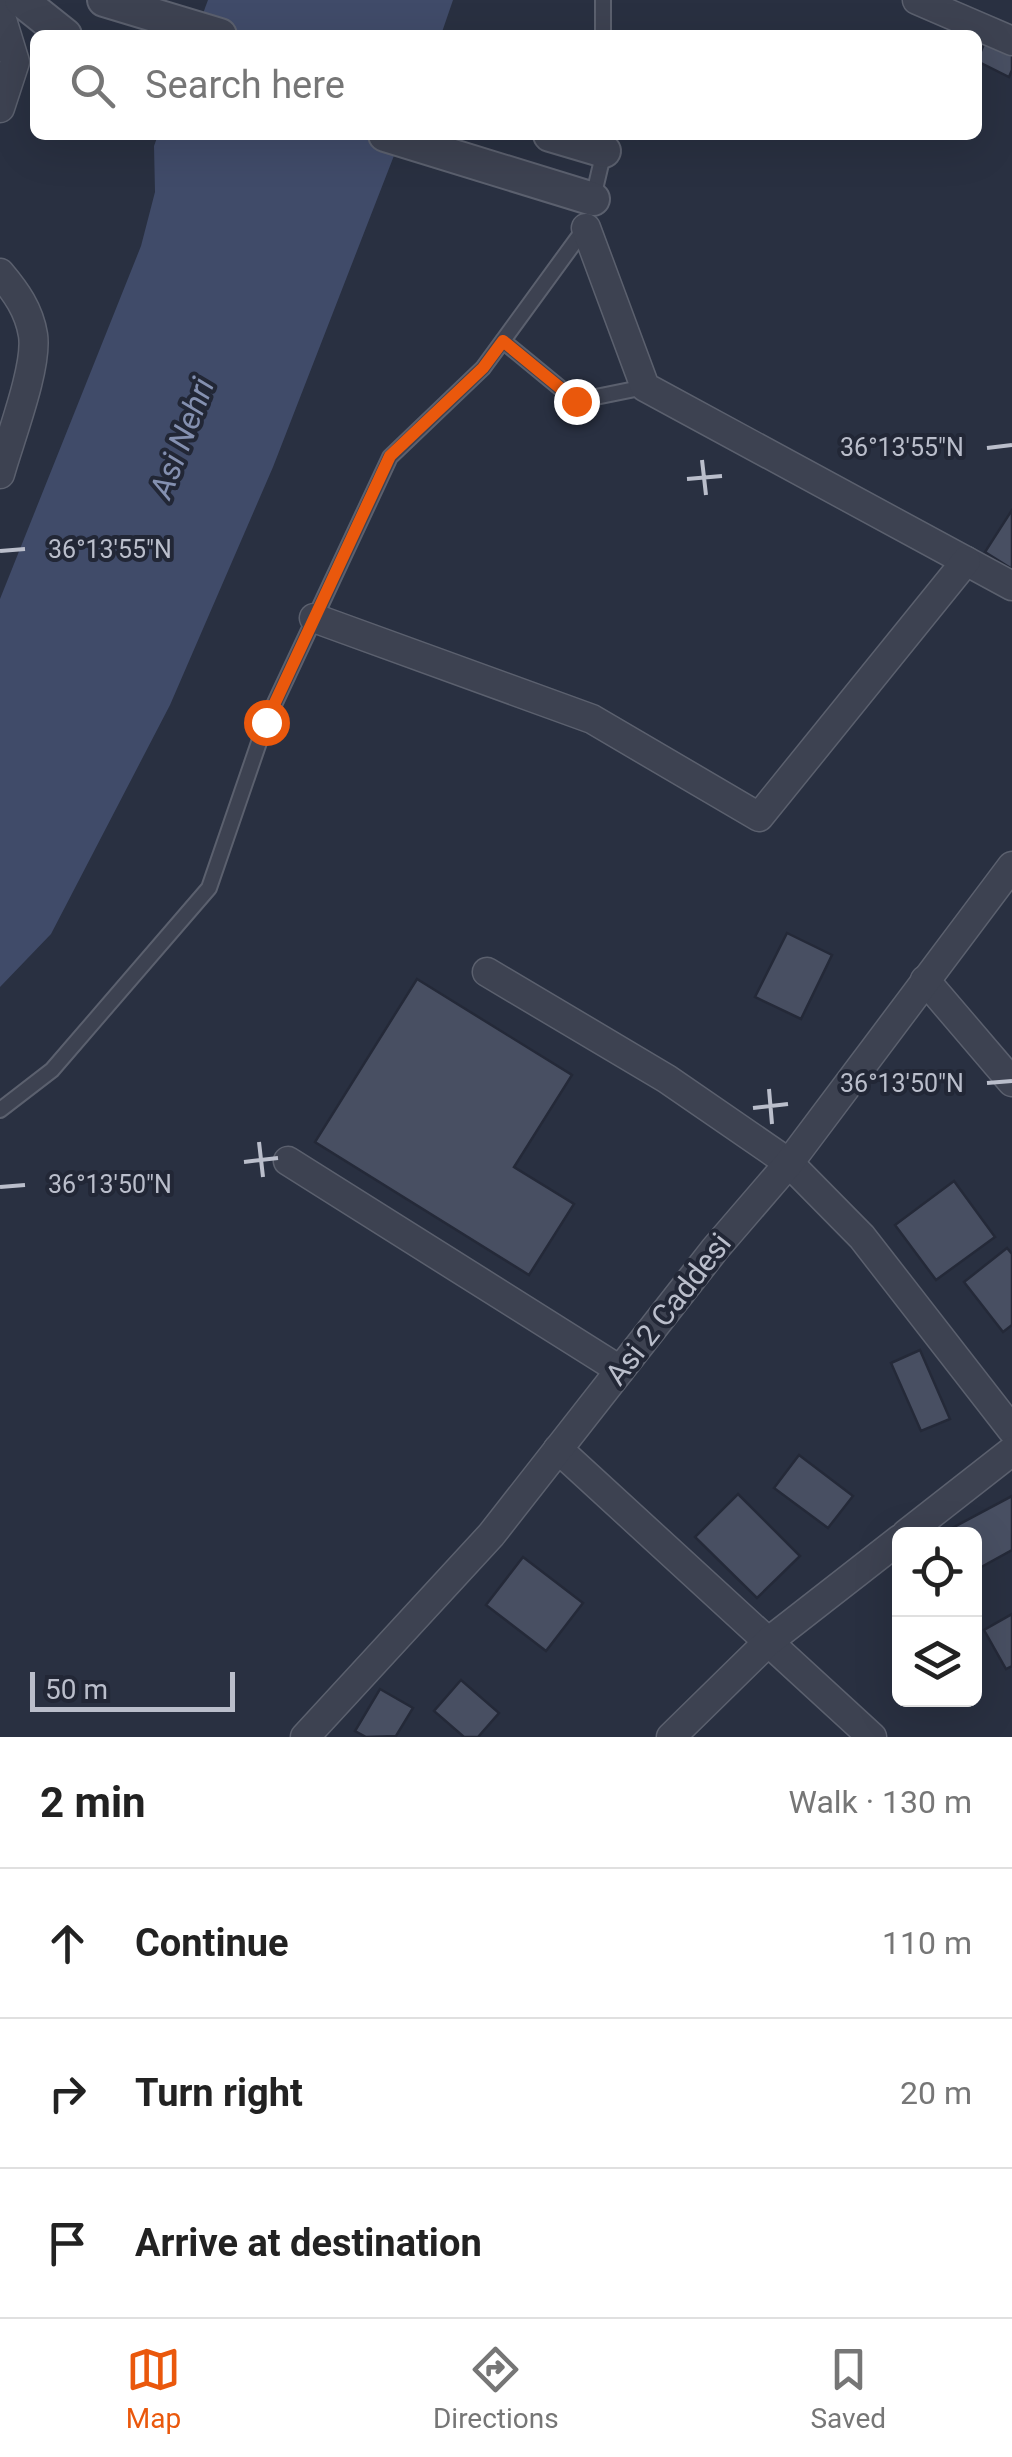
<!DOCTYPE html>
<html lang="en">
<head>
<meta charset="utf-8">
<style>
  body { margin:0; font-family:Roboto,sans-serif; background:#f2f2f2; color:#222 }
  .controls { position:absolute; right:30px; bottom:30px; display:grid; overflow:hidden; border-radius:15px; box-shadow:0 10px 40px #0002 }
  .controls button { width:90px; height:90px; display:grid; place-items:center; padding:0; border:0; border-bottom:2px solid #e0e0e0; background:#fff; color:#222; font:50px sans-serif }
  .scale { position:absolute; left:30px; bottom:25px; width:205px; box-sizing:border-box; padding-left:10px; border:5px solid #babecb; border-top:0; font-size:28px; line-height:35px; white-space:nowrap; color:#babecb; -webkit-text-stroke:8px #222736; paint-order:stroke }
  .stop { position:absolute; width:30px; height:30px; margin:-22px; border:8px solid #ea580c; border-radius:50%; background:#fff }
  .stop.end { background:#ea580c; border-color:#fff; box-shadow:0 2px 10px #0008 }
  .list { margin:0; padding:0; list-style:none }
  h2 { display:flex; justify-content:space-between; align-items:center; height:130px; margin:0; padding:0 40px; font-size:42px }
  h2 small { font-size:32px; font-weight:400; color:#767676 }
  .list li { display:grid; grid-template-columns:65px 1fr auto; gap:30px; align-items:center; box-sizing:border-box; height:150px; padding:0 40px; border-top:2px solid #e0e0e0 }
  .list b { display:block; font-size:38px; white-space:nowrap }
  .list em { font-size:32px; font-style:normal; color:#767676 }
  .icon { flex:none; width:55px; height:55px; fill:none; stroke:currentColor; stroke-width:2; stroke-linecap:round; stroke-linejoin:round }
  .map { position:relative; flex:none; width:1012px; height:1737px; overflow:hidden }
  .search { position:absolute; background:#fff; box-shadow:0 10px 40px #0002; left:30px; right:30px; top:30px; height:110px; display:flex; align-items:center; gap:25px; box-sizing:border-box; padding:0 35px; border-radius:15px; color:#767676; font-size:38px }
  .sheet { height:580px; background:#fff }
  nav { display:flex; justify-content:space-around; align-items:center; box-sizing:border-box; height:140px; border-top:2px solid #e0e0e0; background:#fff; font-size:28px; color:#767676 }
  nav a { display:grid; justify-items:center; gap:5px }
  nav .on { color:#ea580c }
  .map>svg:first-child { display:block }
  .water { fill:#404b69 }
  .building { fill:#484f62; stroke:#242938; stroke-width:2.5 }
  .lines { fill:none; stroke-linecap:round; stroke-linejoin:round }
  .service-casing { stroke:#5b606e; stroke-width:18 }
  .minor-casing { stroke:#5b606e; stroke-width:31 }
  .tertiary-casing { stroke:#5b606e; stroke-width:36 }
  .service { stroke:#3d4251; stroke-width:14 }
  .minor { stroke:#3d4251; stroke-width:28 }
  .tertiary { stroke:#3d4251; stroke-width:32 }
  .route { stroke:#ea580c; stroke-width:12 }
  .ticks { fill:none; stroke:#babecb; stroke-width:4 }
  .labels { text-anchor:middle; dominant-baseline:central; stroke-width:8; stroke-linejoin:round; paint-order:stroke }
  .street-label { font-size:30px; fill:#babecb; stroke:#222736 }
  .water-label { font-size:32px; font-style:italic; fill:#8490b0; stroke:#222736 }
  .ticks-label { font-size:25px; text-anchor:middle; fill:#babecb; stroke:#222736; stroke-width:8; stroke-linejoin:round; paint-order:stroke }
</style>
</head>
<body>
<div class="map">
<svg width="1012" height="1737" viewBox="0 0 1012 1737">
  <rect width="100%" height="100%" fill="#293041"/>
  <g class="water">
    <polygon points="208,0 453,0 441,35 195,35"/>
    <polygon points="158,135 402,135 273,467 170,705 51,934 0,987 0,599 141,246 155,192 154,146"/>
  </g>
  <g class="building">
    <polygon points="988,34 1012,46 1012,70 1009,77 977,61"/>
    <polygon points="1012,510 1012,569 985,552"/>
    <polygon points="787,933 832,955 801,1019 755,997"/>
    <polygon points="417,979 572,1075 514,1167 574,1204 529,1275 315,1142"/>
    <polygon points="954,1181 995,1237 936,1280 895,1225"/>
    <polygon points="1007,1248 1012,1254 1012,1325 1003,1332 964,1282"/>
    <polygon points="920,1350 950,1419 921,1431 891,1363"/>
    <polygon points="799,1455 853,1496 828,1528 774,1488"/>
    <polygon points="738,1494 800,1556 757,1598 695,1537"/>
    <polygon points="1012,1496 1012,1550 974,1571 974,1534 941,1534"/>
    <polygon points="523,1557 583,1603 546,1651 486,1605"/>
    <polygon points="1012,1614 1012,1666 1006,1669 984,1630"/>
    <polygon points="461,1680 499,1713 478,1737 464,1737 434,1711"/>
    <polygon points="380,1689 413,1708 396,1736 366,1737 355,1731"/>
  </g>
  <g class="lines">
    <defs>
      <g id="service">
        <polyline points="603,0 603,35"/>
        <polyline points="593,198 604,151"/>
        <polyline points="503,341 576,401 645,387"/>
        <polyline points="0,1110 52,1070 209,888 266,722 390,457 483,368 585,228"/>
      </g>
      <g id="minor">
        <polyline points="917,0 1012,41"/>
        <polyline points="0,13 15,62 0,108"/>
        <polyline points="586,228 645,387 1012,586"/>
        <path d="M 0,273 C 16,292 29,310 33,335 C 38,367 9,441 0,474"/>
        <polyline points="314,618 592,719 759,817 966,561"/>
        <polyline points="487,972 667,1079 789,1163 862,1237 1012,1430"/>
        <polyline points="925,980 1012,1082"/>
        <polyline points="288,1161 620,1370"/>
        <polyline points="558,1449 872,1737"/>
        <polyline points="906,1534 1012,1451"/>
        <polyline points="305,1737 491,1535 715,1249 789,1163 1012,866"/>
        <polyline points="671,1737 768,1642 900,1539"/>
      </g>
      <g id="tertiary">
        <polyline points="21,0 65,35"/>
        <polyline points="104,0 220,35"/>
        <polyline points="385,135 593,199"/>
        <polyline points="550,135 604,151"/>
      </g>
    </defs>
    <use href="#service" class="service-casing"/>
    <use href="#minor" class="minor-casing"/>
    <use href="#tertiary" class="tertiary-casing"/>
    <use href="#service" class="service"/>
    <use href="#minor" class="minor"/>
    <use href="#tertiary" class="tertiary"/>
  </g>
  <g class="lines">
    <polyline class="route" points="266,722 390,456 483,368 503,341 576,401"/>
  </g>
  <path class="ticks" d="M 987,448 L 1012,445M 702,460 L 706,495M 687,479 L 722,476M 0,551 L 25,549M 987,1083 L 1012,1081M 769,1089 L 772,1124M 753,1108 L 788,1104M 259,1142 L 263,1177M 244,1162 L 278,1158M 0,1187 L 25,1185"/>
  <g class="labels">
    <g class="street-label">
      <text transform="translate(668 1309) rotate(-52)">Asi 2 Caddesi</text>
    </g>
    <g class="water-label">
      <text transform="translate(182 438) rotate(-69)">Asi Nehri</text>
    </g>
  </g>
  <g class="ticks-label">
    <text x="902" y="456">36°13'55"N</text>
    <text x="110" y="558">36°13'55"N</text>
    <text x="902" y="1092">36°13'50"N</text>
    <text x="110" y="1193">36°13'50"N</text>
  </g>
</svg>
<div class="controls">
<button><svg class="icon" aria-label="locate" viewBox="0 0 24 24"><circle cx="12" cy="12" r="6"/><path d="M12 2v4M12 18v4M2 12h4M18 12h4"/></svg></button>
<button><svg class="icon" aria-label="layers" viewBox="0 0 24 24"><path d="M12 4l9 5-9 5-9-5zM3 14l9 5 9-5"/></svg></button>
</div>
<div class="scale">50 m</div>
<div class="stop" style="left:266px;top:722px"></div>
<div class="stop end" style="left:576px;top:401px"></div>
<div class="search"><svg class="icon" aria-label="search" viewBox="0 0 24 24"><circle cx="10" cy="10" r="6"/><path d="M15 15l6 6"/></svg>Search here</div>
</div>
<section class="sheet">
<h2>2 min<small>Walk · 130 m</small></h2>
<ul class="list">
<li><svg class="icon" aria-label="ahead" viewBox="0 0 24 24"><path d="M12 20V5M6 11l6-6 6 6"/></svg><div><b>Continue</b></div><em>110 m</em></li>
<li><svg class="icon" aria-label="right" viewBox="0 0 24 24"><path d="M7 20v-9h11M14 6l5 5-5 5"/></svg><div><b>Turn right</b></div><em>20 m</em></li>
<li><svg class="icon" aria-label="arrive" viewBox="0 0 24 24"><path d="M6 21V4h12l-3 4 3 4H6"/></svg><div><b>Arrive at destination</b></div></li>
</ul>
</section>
<nav>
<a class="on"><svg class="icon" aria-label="map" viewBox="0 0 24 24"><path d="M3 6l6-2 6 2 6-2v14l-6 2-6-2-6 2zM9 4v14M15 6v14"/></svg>Map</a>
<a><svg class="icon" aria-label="directions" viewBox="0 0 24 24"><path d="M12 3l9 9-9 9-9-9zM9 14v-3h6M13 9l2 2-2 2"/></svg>Directions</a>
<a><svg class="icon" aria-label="saved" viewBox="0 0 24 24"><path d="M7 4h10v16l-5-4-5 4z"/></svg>Saved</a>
</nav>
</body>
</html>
